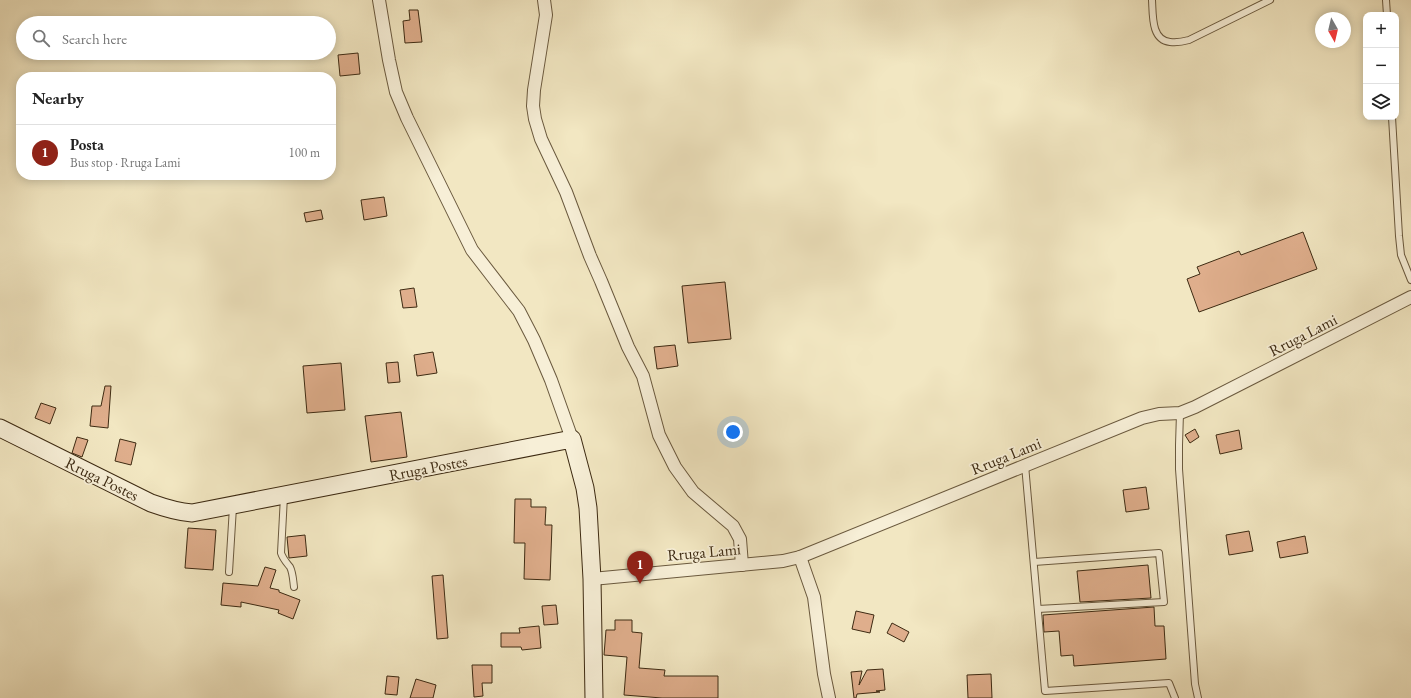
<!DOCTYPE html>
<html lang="en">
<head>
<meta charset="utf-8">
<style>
  body { margin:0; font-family:"EB Garamond",serif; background:#f6f6f6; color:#222 }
  .controls { position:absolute; right:12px; top:12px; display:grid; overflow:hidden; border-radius:8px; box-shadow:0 2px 10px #0003 }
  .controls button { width:36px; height:36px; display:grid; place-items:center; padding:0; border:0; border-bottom:1px solid #e0e0e0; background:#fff; color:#222; font:20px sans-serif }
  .compass { position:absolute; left:1315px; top:12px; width:36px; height:36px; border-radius:50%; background:#fff; box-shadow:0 2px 10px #0003; rotate:172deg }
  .you { position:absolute; left:733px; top:432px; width:14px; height:14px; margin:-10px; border:3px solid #fff; border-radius:50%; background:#1a73e8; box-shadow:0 0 0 6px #1a73e833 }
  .badge { display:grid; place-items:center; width:26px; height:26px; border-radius:50%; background:#8f2418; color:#fff; font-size:13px; font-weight:700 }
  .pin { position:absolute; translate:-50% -33px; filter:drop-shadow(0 1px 2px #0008) }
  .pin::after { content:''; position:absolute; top:21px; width:14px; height:12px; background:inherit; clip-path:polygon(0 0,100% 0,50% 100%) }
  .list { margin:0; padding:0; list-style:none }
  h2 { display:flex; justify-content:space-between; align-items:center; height:52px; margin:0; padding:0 16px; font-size:17px }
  h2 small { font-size:13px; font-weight:400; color:#767676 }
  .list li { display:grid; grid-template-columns:26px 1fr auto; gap:12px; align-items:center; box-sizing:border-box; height:56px; padding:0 16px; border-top:1px solid #e0e0e0 }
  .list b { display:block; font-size:15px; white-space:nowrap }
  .list p { margin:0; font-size:13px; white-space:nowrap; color:#767676 }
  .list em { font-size:13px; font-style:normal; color:#767676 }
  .icon { flex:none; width:22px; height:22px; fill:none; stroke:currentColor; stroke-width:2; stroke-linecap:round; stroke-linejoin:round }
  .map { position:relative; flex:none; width:1411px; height:698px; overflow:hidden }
  .search { position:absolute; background:#fff; box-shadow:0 2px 10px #0003; left:16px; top:16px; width:320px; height:44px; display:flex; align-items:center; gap:10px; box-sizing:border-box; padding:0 14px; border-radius:22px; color:#767676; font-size:15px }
  .panel { position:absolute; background:#fff; box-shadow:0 2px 10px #0003; left:16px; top:72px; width:320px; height:108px; border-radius:16px }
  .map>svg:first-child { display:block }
  .building { fill:#dfae8c; stroke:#3d2a12 }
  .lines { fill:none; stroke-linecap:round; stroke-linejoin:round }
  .lane-casing { stroke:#6a593e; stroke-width:8 }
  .street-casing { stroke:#6a593e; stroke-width:14 }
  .secondary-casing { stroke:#3d2a12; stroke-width:19 }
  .lane { stroke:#f7efd7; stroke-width:6 }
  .street { stroke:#f7efd7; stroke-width:12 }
  .secondary { stroke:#f7efd7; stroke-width:17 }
  .labels { text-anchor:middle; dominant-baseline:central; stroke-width:3.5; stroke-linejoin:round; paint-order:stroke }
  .street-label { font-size:16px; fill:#3d2a12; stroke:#f7efd7 }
</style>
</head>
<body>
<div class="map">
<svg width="1411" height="698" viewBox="0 0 1411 698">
  <rect width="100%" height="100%" fill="#f2e7c2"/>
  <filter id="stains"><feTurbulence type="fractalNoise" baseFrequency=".005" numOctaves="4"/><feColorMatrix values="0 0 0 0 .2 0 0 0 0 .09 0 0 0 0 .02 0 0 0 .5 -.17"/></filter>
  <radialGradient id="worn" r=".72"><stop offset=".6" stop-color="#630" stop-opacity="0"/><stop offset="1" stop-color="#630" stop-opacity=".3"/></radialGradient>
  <g class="building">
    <polygon points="409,10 418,10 422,42 405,43 403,21 410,20"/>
    <polygon points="358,53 360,74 340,76 338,55"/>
    <polygon points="384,197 387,216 364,220 361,200"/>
    <polygon points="321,210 323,219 306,222 304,213"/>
    <polygon points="1303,232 1317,269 1199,312 1187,279 1200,274 1197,267 1239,251 1241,255"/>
    <polygon points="725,282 731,339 688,343 682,286"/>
    <polygon points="414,288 417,307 403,308 400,290"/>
    <polygon points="675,345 678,366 657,369 654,347"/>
    <polygon points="433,352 437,373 417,376 414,355"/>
    <polygon points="398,362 400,382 388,383 386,363"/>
    <polygon points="341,363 345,410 307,413 303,366"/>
    <polygon points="105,386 111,386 108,428 90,426 92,406 101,406"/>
    <polygon points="41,403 56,408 50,424 35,418"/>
    <polygon points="401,412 407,457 371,462 365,416"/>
    <polygon points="1195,429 1199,437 1190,443 1185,435"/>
    <polygon points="1239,430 1242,449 1220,454 1216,435"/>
    <polygon points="77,437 88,440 82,457 72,453"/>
    <polygon points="120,439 136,443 131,465 115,461"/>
    <polygon points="1146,487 1149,509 1126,512 1123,490"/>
    <polygon points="515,499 531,499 531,507 546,507 545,525 552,525 550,580 524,579 525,543 514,543"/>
    <polygon points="188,528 216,530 213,570 185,568"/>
    <polygon points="1249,531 1253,551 1229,555 1226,535"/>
    <polygon points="305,535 307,556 289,558 287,537"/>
    <polygon points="1305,536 1308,553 1280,558 1277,542"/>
    <polygon points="1148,565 1151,598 1080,602 1077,571"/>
    <polygon points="265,567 276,570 270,588 279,590 279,592 300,600 293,619 278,613 279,610 241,602 241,607 221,605 223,583 258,586"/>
    <polygon points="443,575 448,638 437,639 432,576"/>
    <polygon points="556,605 558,624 544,625 542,606"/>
    <polygon points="1154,607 1155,626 1164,626 1166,659 1074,666 1073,655 1061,656 1059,631 1044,632 1043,615"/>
    <polygon points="856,611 874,615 870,633 852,629"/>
    <polygon points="615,620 632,620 632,632 642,633 639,668 665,670 664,676 718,676 718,698 662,698 624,695 627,657 604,655 606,630 615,630"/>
    <polygon points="892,623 909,632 904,642 887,633"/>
    <polygon points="539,626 541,648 522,650 521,647 501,647 501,633 520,633 519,628"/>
    <polygon points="472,665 492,665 492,683 482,683 483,696 474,697"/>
    <polygon points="883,669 885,690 876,691 880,692 857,694 856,698 854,698 851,672 862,671 859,685 867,670"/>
    <polygon points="991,674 992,698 968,698 967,675"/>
    <polygon points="387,676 399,677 397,695 385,694"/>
    <polygon points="416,679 436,685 433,698 410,698"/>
  </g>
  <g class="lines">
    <defs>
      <g id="lane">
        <path d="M 1152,0 C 1153,15 1151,40 1170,42 C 1178,43 1182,42 1189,40 L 1270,0"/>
        <polyline points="1386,0 1387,15"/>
        <polyline points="1392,117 1399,236 1401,255 1411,280"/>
        <polyline points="1180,413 1179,445 1179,469 1195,684 1198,698"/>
        <polyline points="1025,465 1045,691 1169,683 1175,698"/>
        <path d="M 284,496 L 281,553 C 283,559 286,562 290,567 C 293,573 293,580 294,587"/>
        <polyline points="1034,562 1159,553 1164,602 1038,609"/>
        <polyline points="229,572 233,507"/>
      </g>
      <g id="street">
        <polyline points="379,0 389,60 396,92 407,118 472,250 519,311 534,340 551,380 572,439"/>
        <polyline points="544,0 546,15 534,90 533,106 535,119 541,139 566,192 590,256 601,281 628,347 643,376 659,435 675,467 693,492 733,526 740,539 742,565"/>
        <polyline points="800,557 814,597 824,674 829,698"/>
        <polyline points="592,579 783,561 800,557 1142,418 1159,414 1180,413 1195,407 1411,297"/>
      </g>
      <path id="secondary" d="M 0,428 L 151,503 C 165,508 178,512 192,513 L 572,439 L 585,488 L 588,508 L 592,579 L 594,698"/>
    </defs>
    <use href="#lane" class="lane-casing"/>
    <use href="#street" class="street-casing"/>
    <use href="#secondary" class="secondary-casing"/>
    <use href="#lane" class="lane"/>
    <use href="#street" class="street"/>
    <use href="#secondary" class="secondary"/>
  </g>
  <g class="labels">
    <g class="street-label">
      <text transform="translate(1303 335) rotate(-27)">Rruga Lami</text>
      <text transform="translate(1006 456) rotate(-22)">Rruga Lami</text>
      <text transform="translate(428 468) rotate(-11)">Rruga Postes</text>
      <text transform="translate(102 479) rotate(26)">Rruga Postes</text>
      <text transform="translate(704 552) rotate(-5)">Rruga Lami</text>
    </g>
  </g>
  <rect width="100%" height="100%" filter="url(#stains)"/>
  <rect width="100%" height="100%" fill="url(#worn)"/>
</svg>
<div class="controls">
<button>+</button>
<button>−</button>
<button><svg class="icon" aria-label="layers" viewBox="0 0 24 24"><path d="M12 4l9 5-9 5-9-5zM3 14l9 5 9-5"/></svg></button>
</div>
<svg class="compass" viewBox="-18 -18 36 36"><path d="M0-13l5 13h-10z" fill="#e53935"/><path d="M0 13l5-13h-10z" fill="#767676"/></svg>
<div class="you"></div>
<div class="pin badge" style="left:640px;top:584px">1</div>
<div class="search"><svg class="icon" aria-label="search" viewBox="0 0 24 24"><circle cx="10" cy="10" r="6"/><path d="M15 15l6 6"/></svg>Search here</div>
<section class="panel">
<h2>Nearby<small></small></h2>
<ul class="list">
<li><span class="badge">1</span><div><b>Posta</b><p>Bus stop · Rruga Lami</p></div><em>100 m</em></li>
</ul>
</section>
</div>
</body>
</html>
